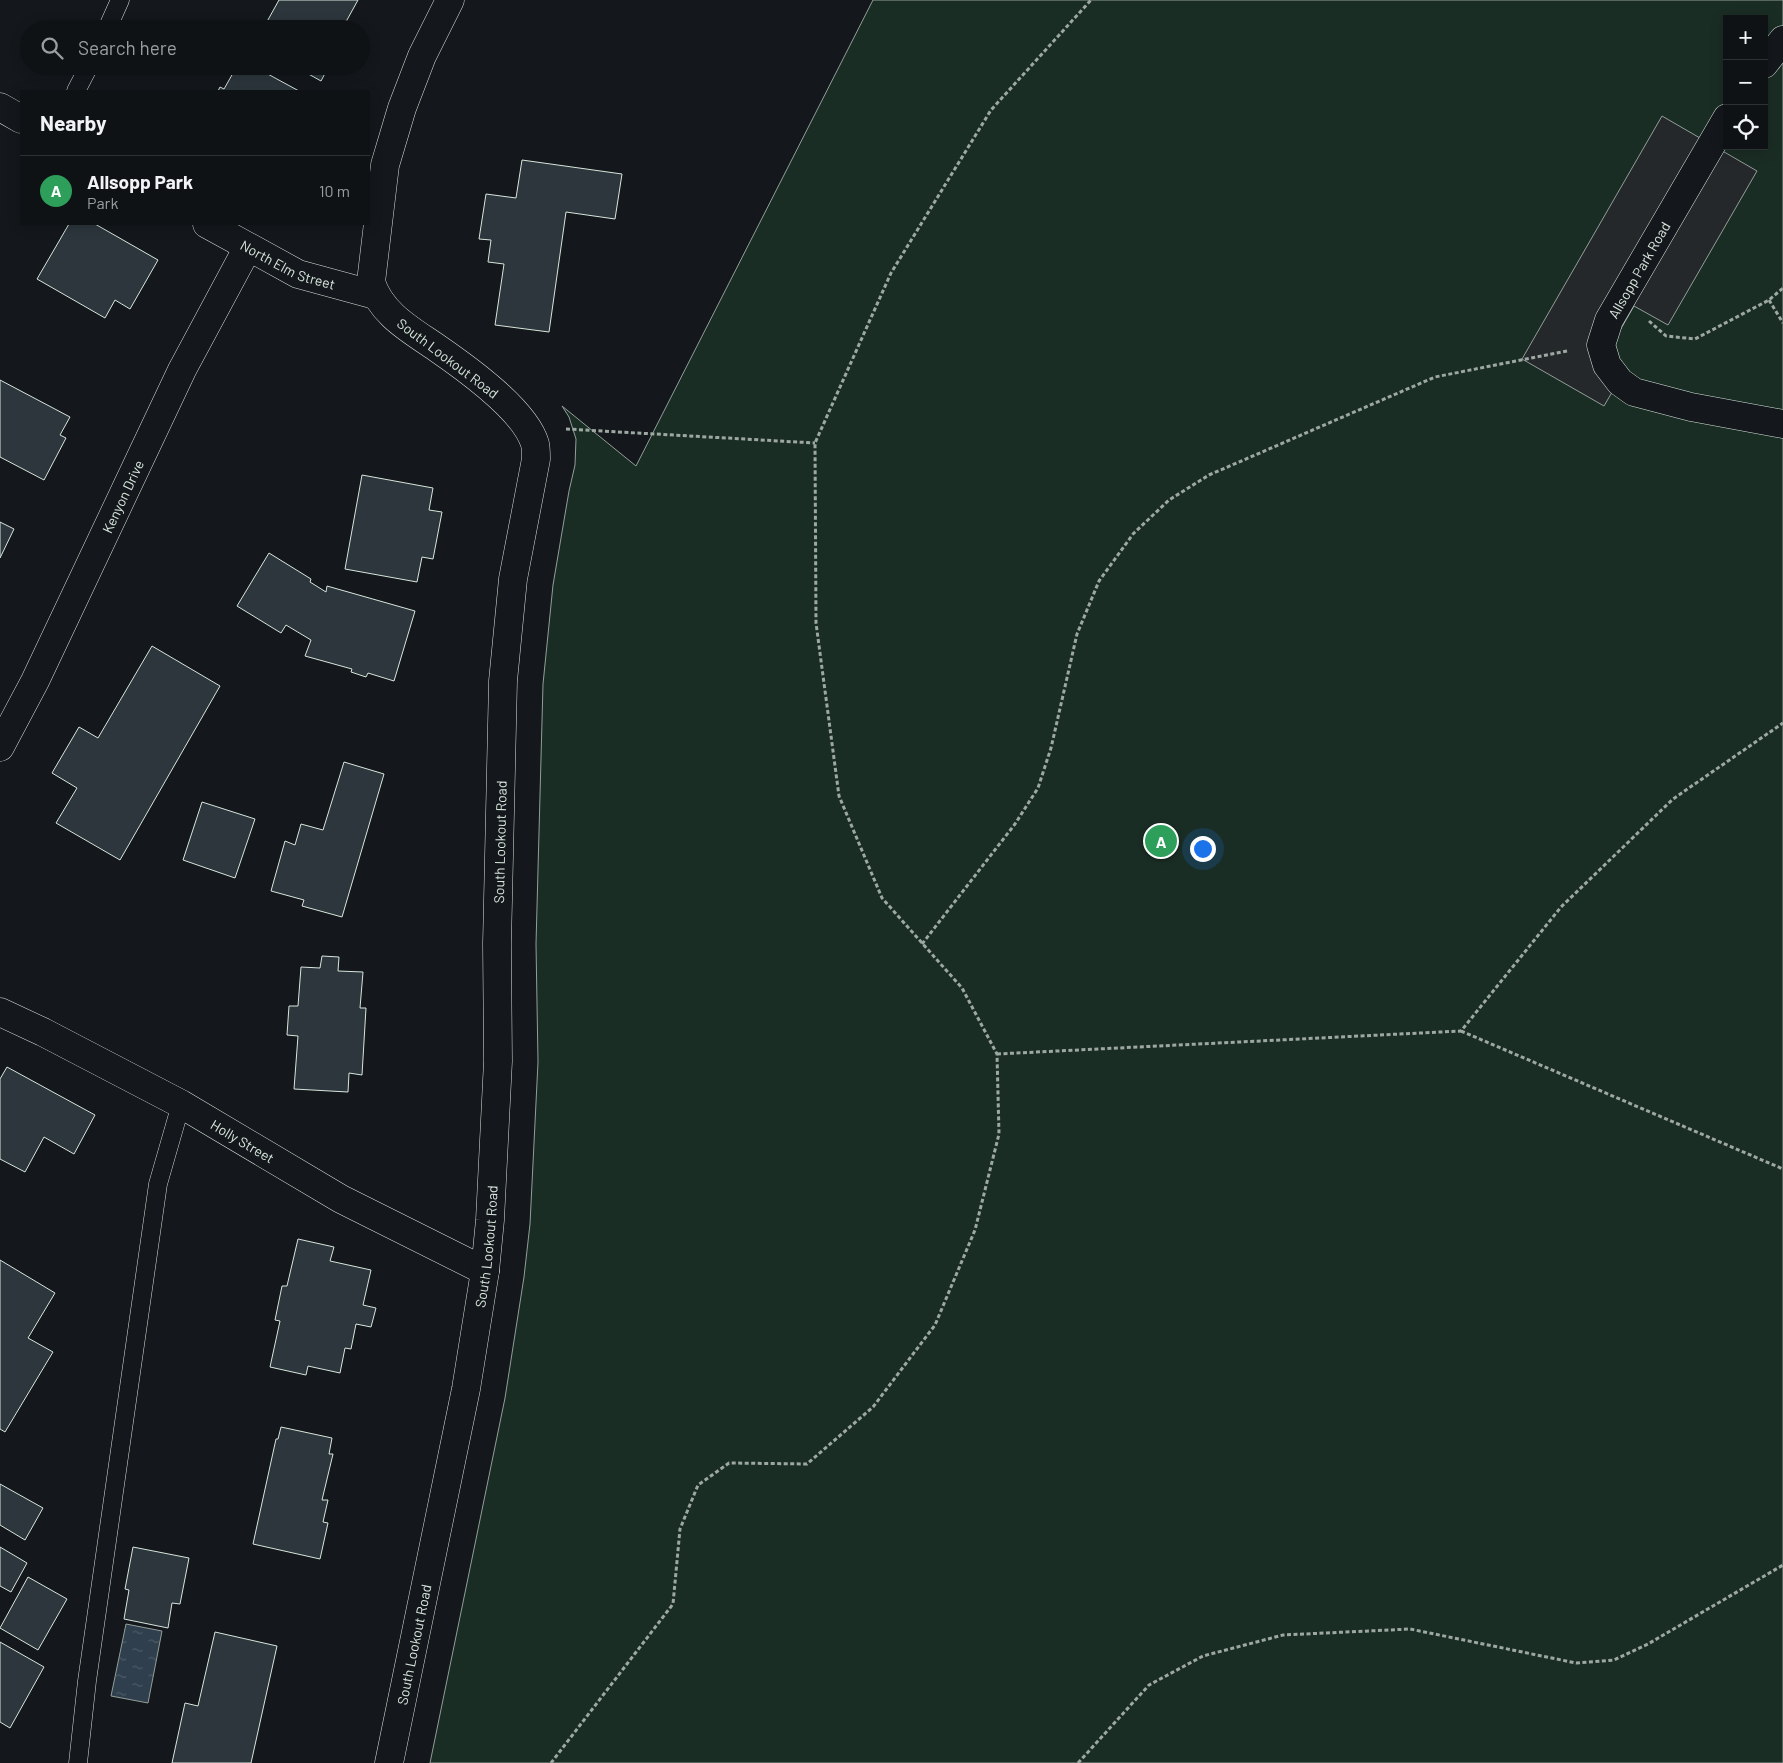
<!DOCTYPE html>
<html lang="en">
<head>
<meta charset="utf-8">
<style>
  body { margin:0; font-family:Barlow,sans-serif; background:#1d2022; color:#f1f3f6 }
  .controls { position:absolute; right:15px; top:15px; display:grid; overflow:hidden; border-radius:0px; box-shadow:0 2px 12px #0003 }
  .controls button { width:45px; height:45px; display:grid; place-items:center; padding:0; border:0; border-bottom:1px solid #2f3234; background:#0f1215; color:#f1f3f6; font:25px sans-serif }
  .you { position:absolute; left:1202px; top:848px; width:18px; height:18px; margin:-12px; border:4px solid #fff; border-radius:50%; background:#1a73e8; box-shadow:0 0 0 8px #1a73e833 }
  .badge { display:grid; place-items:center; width:32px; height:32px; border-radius:50%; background:#db2777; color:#fff; font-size:16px; font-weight:700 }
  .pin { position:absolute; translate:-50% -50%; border:2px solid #fff; box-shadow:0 1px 5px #0006 }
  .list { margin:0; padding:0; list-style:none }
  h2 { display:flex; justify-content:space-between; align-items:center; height:65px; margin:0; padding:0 20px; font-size:21px }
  h2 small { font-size:16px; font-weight:400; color:#9b9ea0 }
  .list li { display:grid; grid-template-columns:32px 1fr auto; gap:15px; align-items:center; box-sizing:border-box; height:70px; padding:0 20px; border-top:1px solid #2f3234 }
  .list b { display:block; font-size:19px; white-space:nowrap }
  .list p { margin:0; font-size:16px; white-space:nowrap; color:#9b9ea0 }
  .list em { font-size:16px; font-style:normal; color:#9b9ea0 }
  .icon { flex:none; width:28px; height:28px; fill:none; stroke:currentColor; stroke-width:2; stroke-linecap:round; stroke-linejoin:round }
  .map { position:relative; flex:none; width:1783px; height:1763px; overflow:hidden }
  .search { position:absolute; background:#0f1215; box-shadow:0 2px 12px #0003; left:20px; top:20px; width:350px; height:55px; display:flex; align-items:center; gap:12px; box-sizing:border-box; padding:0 18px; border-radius:28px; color:#9b9ea0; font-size:19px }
  .panel { position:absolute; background:#0f1215; box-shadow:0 2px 12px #0003; left:20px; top:90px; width:350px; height:135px; border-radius:0px }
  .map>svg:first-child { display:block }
  .green { fill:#1a2d24; stroke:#939e99; fill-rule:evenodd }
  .parking { fill:#24282b; stroke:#939e99 }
  .water { fill:url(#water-ripples); stroke:#939e99 }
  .building { fill:#2c363c; stroke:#d8e6dc }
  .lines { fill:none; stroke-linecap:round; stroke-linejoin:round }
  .lane-casing { stroke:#d8e6dc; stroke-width:19 }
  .street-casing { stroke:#d8e6dc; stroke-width:29 }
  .path { stroke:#9da8a2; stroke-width:3; stroke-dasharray:4 2.5; stroke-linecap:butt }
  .lane { stroke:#14181c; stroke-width:18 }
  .street { stroke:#14181c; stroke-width:28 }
  .labels { text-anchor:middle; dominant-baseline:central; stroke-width:4; stroke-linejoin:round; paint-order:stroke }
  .street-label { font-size:14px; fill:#d8e6dc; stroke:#14181c }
</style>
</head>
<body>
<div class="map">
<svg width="1783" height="1763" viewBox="0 0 1783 1763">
  <defs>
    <pattern id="water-ripples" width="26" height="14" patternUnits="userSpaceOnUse" patternTransform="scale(1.25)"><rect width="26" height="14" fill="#2f3f4d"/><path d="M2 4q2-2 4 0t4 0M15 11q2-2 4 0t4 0" fill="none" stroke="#4c5b66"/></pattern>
  </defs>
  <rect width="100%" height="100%" fill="#14181c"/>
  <path class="green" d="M 873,0 L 1783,0 L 1783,1763 L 430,1763 L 505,1398 L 524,1277 L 530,1224 L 538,1062 L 536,944 L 543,684 L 553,585 L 569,491 L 575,465 L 576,439 L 569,417 L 562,406 L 636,466 ZM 1727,19 L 1764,19 L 1764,146 L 1727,146 Z"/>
  <polygon class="parking" points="1662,116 1757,171 1668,325 1634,306 1615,339 1611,354 1622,375 1604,406 1522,359"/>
  <polygon class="water" points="126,1624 162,1631 148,1703 111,1696"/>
  <g class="building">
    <polygon points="279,0 358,0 342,29 268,29 264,27"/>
    <polygon points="237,66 253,66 299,91 218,91 220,87 224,89"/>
    <polygon points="294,66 329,66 321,81"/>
    <polygon points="522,160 622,174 615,219 566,212 549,332 495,325 504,264 488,262 491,240 479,239 486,194 516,198"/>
    <polygon points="69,224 95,224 158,260 130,309 115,300 105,318 37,279"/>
    <polygon points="0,380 70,417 60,435 66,438 44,480 0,457"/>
    <polygon points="362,475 433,488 429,510 442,512 433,559 422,557 417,582 345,569"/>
    <polygon points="0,522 14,529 0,558"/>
    <polygon points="269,553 311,579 310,582 326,592 327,586 415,611 394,681 368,673 366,677 351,672 352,669 305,656 311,640 286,625 281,633 237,606"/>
    <polygon points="152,646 220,686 120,860 56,823 77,788 52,773 79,727 98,738"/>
    <polygon points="344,762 384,774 342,917 302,906 304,900 271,891 285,841 295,845 301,824 323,830"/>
    <polygon points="202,802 255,819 235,878 183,860"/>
    <polygon points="322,956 339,957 338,971 363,972 360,1008 366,1008 362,1075 349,1073 348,1092 294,1089 298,1036 287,1035 289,1006 298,1006 301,967 320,968"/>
    <polygon points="7,1067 95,1115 74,1154 44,1137 25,1172 0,1159 0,1079"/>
    <polygon points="298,1239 334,1247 330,1261 371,1270 363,1305 376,1308 371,1327 356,1324 351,1349 345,1348 340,1373 308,1366 306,1375 270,1367 280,1321 275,1320 282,1286 287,1286"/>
    <polygon points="0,1260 55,1293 28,1338 53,1352 5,1432 0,1429"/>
    <polygon points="281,1427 332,1438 329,1454 333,1454 322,1500 328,1500 323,1522 328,1523 320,1559 253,1544 276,1439 278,1439"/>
    <polygon points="0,1484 43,1508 25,1540 0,1525"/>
    <polygon points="0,1547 27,1563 11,1592 0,1586"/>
    <polygon points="133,1547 189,1558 180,1604 172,1603 168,1628 124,1619 129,1590 125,1589"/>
    <polygon points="28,1577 67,1599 38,1650 0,1628"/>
    <polygon points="215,1632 277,1646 251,1763 172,1763 185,1703 198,1706"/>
    <polygon points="0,1642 44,1667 10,1728 0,1722"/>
  </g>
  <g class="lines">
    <defs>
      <g id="lane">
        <polyline points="107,29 120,0"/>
        <polyline points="76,91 89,66"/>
        <polyline points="78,1763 87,1681 158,1184 181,1104"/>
      </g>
      <g id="street">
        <polyline points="1764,64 1783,40"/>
        <polyline points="0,107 21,119"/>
        <polyline points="1727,118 1609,320 1601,345 1607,365 1620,382 1634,392 1691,407 1783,424"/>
        <path id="s1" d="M 207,224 L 298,274 L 375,295"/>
        <path id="s2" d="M 0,747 L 35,681 L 182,370 L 248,247"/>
        <path id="s3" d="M 0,1012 L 43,1032 L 181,1104 L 341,1199 L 485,1271"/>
        <path id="s4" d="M 389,1763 L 466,1389 L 485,1271 L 490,1220 L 498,1061 L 497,944 L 503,681 L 513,579 L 536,459 C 536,454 536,448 535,444 C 525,410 466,368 437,348 C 411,330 381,314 371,282 L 385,165 L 402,108 L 422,56 L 450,0"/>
      </g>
    </defs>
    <use href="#lane" class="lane-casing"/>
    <use href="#street" class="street-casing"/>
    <g class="path">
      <polyline points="1769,300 1783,323"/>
      <polyline points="1649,321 1666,336 1695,339 1769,300 1783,288"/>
      <polyline points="566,429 815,443"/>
      <polyline points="922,944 1015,824 1038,788 1051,748 1077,634 1099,581 1133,534 1169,500 1209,475 1435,377 1567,351"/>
      <polyline points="1461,1031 1783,1169"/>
      <polyline points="997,1054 1461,1031 1561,907 1673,799 1783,723"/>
      <polyline points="551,1763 673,1604 680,1529 698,1485 729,1463 807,1464 873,1407 935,1325 975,1230 999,1134 997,1054 962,988 882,898 839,796 816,623 815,443 891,273 991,110 1091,0"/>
      <polyline points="1078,1763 1149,1685 1203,1656 1283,1635 1410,1629 1576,1663 1614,1660 1648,1644 1783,1565"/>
    </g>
    <use href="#lane" class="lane"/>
    <use href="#street" class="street"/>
  </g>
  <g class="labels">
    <g class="street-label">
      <text stroke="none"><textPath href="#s1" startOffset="91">North Elm Street</textPath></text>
      <text transform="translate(1639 270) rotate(-60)">Allsopp Park Road</text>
      <text transform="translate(448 358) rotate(37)">South Lookout Road</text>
      <text stroke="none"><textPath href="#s2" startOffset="279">Kenyon Drive</textPath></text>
      <text stroke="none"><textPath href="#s4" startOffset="931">South Lookout Road</textPath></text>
      <text stroke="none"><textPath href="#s3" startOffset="275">Holly Street</textPath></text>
      <text stroke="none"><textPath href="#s4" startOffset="526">South Lookout Road</textPath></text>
      <text stroke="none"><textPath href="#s4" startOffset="121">South Lookout Road</textPath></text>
    </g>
  </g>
</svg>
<div class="controls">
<button>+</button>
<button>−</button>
<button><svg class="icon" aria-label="locate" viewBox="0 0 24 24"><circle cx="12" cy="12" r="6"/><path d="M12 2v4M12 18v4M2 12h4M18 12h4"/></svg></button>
</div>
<div class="you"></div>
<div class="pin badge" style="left:1161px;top:841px;background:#2e9e5b">A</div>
<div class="search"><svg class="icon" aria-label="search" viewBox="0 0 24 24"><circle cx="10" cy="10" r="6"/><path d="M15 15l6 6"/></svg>Search here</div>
<section class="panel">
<h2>Nearby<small></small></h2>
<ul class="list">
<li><span class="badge" style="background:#2e9e5b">A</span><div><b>Allsopp Park</b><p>Park</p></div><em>10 m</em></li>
</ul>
</section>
</div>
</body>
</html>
